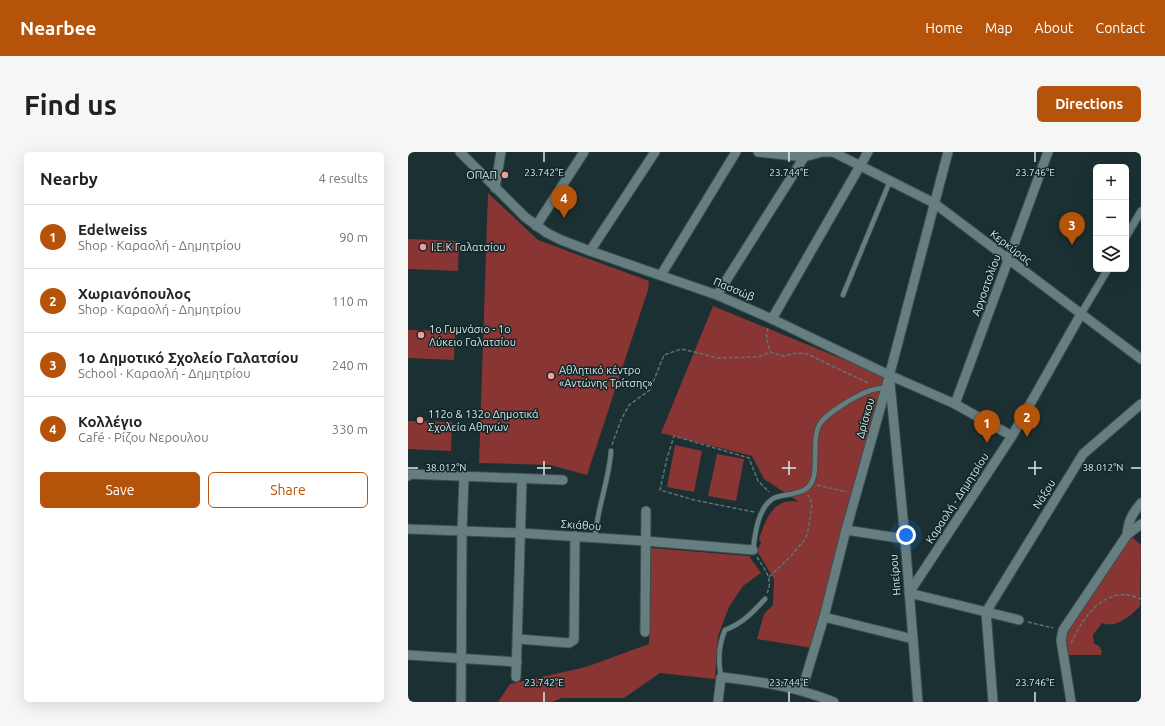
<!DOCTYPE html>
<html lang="en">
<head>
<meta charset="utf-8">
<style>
  body { margin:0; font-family:Ubuntu,sans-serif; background:#f6f6f6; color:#222 }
  .controls { position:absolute; right:12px; top:12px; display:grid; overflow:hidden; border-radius:6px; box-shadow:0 4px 16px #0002 }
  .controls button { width:36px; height:36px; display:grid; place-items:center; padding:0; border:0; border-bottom:1px solid #e0e0e0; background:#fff; color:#222; font:20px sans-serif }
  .you { position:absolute; left:498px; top:383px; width:14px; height:14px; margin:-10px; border:3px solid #fff; border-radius:50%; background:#1a73e8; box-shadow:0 0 0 6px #1a73e833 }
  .badge { display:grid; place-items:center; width:26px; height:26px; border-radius:50%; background:#b45309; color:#fff; font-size:13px; font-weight:700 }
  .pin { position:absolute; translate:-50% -33px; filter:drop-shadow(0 1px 2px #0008) }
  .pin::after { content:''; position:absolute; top:21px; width:14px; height:12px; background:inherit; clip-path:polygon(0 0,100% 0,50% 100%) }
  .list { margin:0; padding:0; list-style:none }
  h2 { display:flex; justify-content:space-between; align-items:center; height:52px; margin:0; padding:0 16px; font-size:17px }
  h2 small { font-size:13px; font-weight:400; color:#767676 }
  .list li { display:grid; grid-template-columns:26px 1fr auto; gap:12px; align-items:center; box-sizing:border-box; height:64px; padding:0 16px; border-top:1px solid #e0e0e0 }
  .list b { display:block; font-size:15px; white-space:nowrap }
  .list p { margin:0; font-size:13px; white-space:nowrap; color:#767676 }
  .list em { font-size:13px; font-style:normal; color:#767676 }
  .actions { display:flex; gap:8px; padding:12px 16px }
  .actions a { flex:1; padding:9px 0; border:1px solid #b45309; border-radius:6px; text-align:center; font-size:14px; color:#b45309 }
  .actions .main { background:#b45309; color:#fff }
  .icon { flex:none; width:22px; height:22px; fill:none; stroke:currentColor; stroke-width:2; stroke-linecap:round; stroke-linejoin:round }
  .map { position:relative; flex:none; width:733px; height:550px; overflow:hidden; border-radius:6px }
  header { display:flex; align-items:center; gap:24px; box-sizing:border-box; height:56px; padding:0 20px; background:#b45309; color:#fff }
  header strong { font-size:19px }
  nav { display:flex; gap:22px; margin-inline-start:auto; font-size:14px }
  .intro { display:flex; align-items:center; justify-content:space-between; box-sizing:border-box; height:96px; padding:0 24px }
  h1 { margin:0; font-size:28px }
  .button { padding:10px 18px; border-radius:6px; background:#b45309; color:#fff; font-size:14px; font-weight:700 }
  main { display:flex; gap:24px; padding:0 24px }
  aside { flex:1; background:#fff; border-radius:6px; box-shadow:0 4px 16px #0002 }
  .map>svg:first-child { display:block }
  .green { fill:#883533 }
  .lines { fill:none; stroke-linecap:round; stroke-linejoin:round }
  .service-casing { stroke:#3b4e4f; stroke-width:6 }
  .pedestrian-casing { stroke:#3b4e4f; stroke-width:9 }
  .minor-casing { stroke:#3b4e4f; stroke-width:11 }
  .path { stroke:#607274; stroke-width:1.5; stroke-dasharray:4 2; stroke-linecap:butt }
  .service { stroke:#677e80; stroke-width:4.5 }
  .pedestrian { stroke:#677e80; stroke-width:7 }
  .minor { stroke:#677e80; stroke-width:9 }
  .ticks { fill:none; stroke:#d9e6e6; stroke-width:1.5 }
  .poi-dot { fill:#f59c95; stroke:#112628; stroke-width:1.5 }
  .labels { text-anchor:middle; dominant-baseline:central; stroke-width:3; stroke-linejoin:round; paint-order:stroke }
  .poi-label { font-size:11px; fill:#d9e6e6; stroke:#112628; text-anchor:start }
  .street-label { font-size:11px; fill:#d9e6e6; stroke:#112628 }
  .ticks-label { font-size:10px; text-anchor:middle; fill:#d9e6e6; stroke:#112628; stroke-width:3; stroke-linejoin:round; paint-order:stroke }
</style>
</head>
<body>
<header>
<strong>Nearbee</strong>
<nav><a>Home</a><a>Map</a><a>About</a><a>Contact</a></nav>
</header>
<div class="intro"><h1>Find us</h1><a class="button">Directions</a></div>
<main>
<aside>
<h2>Nearby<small>4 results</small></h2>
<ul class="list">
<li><span class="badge">1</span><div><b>Edelweiss</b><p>Shop · Καραολή - Δημητρίου</p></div><em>90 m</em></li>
<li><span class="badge">2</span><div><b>Χωριανόπουλος</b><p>Shop · Καραολή - Δημητρίου</p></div><em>110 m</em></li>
<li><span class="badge">3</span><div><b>1ο Δημοτικό Σχολείο Γαλατσίου</b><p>School · Καραολή - Δημητρίου</p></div><em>240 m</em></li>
<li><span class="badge">4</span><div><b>Κολλέγιο</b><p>Café · Ρίζου Νερουλου</p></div><em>330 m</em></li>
</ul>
<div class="actions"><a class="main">Save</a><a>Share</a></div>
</aside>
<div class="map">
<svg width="733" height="550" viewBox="0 0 733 550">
  <rect width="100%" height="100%" fill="#1b3032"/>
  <g class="green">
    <polygon points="80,41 130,88 241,129 240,138 179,323 142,313 71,311"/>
    <polygon points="0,87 51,89 50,119 0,117"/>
    <path d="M 305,154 L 476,224 L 404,496 L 349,487 L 356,462 L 365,453 L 366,427 L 349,399 L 353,391 L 351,387 C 358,367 365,345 391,350 L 356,327 L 344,304 L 253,281 Z"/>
    <polygon points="0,178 47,179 46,208 0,206"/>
    <polygon points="0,269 44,270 43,299 0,297"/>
    <polygon points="267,293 294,299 286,340 259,335"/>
    <polygon points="309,302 336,307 328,349 300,344"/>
    <path d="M 720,386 L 725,386 L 733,393 L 732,454 C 724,463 708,477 694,471 L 685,483 L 686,491 L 692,495 L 694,499 L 693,503 L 659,503 L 657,488 L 660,476 Z"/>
    <polygon points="243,396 341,404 353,421 335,434 321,455 310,484 307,527 252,521 216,546 154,546 144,550 90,550 102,532 178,515 241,492"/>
  </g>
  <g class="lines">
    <defs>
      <g id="service">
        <polyline points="435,143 482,29"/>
        <path d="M 187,386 C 189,356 201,329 203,299"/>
        <path d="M 345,398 C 347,382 350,355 366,346 C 371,344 378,343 384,342 C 391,340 398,339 402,333 C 406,328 407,319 407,312 C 408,274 404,272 439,250 C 451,243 463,236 478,236"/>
        <path d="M 313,525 C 310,509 310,494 317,478 C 335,471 344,461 357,447"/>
      </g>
      <g id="pedestrian">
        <polyline points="718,85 733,59"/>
        <polyline points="673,162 700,117"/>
      </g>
      <g id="minor">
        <polyline points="52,0 117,65 139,81 153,88 182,99 309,143 364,167 481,223 547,252 604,284"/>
        <polyline points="350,0 396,5 414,0 425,0 526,51 733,207"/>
        <polyline points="87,36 93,0"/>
        <polyline points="128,74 176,0"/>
        <polyline points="182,99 247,0"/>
        <polyline points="253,123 328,0"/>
        <polyline points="309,143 398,2"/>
        <polyline points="364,167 460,0"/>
        <polyline points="482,231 497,387 510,550"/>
        <polyline points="547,252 640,0"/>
        <polyline points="0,324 0,322 155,328"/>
        <polyline points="0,377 112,381 237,389 345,398"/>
        <polyline points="438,378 497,387"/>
        <path d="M 719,383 C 720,369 724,362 733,351"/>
        <polyline points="578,460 675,302 733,252"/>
        <polyline points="578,460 585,550"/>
        <polyline points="416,465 505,487"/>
        <polyline points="611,468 501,441 604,284 673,162"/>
        <polyline points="237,480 238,359"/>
        <polyline points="110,487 161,491 166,488 167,384"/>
        <polyline points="0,503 109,510"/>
        <polyline points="108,525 114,327"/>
        <polyline points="394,538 416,465 438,378 478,236 540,0"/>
        <polyline points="53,550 54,379 56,324"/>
        <path d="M 310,550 L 313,525 C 354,530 386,534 426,550"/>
        <polyline points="663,550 653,488 655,478 719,383 733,372"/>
      </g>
    </defs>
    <use href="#service" class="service-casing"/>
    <use href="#pedestrian" class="pedestrian-casing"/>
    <use href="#minor" class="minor-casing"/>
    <g class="path">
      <path d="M 360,176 C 357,184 360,191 362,200 L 376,204 L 388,201 L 399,202 L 460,231"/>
      <polyline points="204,293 213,268 221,253 242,238 256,203 273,197 291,201 309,206 350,205 362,200"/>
      <polyline points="409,333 439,340"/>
      <polyline points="346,360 286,348 252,338 259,306 266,284 341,306 350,329 361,340"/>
      <path d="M 349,405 C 356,417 366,427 359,441"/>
      <polyline points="361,425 382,405 398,386 401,374 404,351 400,343"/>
      <polyline points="620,470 645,476"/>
      <path d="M 663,491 C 676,463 699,431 733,447"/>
    </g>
    <use href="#service" class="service"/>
    <use href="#pedestrian" class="pedestrian"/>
    <use href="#minor" class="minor"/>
  </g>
  <path class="ticks" d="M 136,0 L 136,10M 381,0 L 381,10M 627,0 L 627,10M 136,309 L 136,323M 381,309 L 381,323M 627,309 L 627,323M 0,316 L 10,316M 129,316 L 143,316M 374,316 L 388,316M 620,316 L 634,316M 723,316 L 733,316M 136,540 L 136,550M 381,540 L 381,550M 627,540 L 627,550"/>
  <g class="poi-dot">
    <circle cx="97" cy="23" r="4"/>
    <circle cx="15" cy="95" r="4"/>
    <circle cx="13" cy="183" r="4"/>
    <circle cx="143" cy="224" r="4"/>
    <circle cx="12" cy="268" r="4"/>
  </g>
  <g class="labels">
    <g class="poi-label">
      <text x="89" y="23" text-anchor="end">ΟΠΑΠ</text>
      <text x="23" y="95">Ι.Ε.Κ Γαλατσίου</text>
      <text x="21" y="177">1ο Γυμνάσιο - 1ο<tspan x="21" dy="13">Λύκειο Γαλατσίου</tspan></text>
      <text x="151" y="218">Αθλητικό κέντρο<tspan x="151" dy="13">«Αντώνης Τρίτσης»</tspan></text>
      <text x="20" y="262">112ο &amp; 132ο Δημοτικά<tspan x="20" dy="13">Σχολεία Αθηνών</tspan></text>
    </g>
    <g class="street-label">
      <text transform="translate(603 95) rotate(37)">Κερκύρας</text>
      <text transform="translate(578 133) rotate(-70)">Αργοστολίου</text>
      <text transform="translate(326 137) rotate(23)">Πασσώβ</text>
      <text transform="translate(457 266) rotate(-74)">Δρίσκου</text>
      <text transform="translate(636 342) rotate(-58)">Νάξου</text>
      <text transform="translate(549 346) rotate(-57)">Καραολή - Δημητρίου</text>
      <text transform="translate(173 373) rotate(4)">Σκιάθου</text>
      <text transform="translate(487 423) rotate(-95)">Ηπείρου</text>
    </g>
  </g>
  <g class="ticks-label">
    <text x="136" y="24">23.742°E</text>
    <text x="381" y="24">23.744°E</text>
    <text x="627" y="24">23.746°E</text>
    <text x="38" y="319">38.012°N</text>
    <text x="695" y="319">38.012°N</text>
    <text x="136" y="534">23.742°E</text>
    <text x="381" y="534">23.744°E</text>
    <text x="627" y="534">23.746°E</text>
  </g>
</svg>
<div class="controls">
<button>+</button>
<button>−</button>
<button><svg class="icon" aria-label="layers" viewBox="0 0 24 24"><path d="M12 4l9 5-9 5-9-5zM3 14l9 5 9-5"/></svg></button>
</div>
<div class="you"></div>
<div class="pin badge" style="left:579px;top:291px">1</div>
<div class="pin badge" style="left:619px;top:285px">2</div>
<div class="pin badge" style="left:664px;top:93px">3</div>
<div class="pin badge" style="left:156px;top:66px">4</div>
</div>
</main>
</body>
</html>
